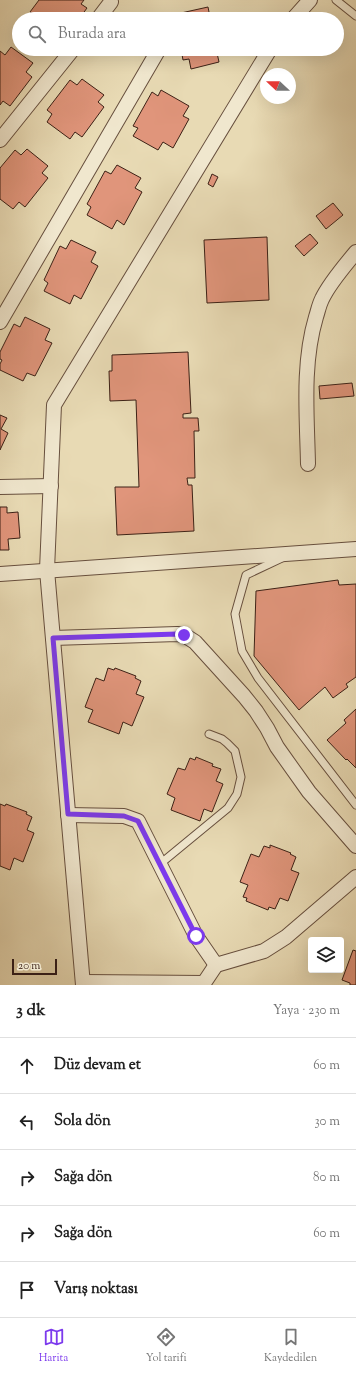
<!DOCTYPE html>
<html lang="tr">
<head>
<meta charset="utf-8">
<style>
  body { margin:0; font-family:"Sorts Mill Goudy",serif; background:#f6f6f6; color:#222 }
  .controls { position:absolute; right:12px; bottom:12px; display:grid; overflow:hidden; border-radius:4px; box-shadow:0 4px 16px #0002 }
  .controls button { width:36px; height:36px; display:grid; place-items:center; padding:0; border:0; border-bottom:1px solid #e0e0e0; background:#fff; color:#222; font:20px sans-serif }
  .compass { position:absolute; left:260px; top:68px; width:36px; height:36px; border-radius:50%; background:#fff; box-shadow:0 4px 16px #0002; rotate:292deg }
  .scale { position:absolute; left:12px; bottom:10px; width:45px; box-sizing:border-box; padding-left:4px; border:2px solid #3c2116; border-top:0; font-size:11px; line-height:14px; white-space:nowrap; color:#3c2116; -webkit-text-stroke:3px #f0e7ce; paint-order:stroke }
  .stop { position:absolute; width:12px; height:12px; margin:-9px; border:3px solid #7c3aed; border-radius:50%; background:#fff }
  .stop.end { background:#7c3aed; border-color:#fff; box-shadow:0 1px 4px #0008 }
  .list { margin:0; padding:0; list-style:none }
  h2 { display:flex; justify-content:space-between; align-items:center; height:52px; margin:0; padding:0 16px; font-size:17px }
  h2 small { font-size:13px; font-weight:400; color:#767676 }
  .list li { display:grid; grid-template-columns:26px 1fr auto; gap:12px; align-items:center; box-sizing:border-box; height:56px; padding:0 16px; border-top:1px solid #e0e0e0 }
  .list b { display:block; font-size:15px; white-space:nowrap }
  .list em { font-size:13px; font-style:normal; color:#767676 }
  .icon { flex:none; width:22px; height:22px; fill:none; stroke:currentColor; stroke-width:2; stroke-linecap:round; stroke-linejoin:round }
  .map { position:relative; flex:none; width:356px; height:985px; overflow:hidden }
  .search { position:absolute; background:#fff; box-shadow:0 4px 16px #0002; left:12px; right:12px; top:12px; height:44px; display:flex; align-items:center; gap:10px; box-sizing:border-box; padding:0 14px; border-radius:22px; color:#767676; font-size:15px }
  .sheet { height:332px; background:#fff }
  nav { display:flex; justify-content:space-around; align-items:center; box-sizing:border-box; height:56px; border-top:1px solid #e0e0e0; background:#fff; font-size:11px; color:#767676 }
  nav a { display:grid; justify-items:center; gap:2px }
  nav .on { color:#7c3aed }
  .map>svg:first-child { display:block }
  .building { fill:#e0957b; stroke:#3c2116 }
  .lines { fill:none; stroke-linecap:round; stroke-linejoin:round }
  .service-casing { stroke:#674f3e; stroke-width:9 }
  .minor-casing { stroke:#674f3e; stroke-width:16 }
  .service { stroke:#f0e7ce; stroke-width:7 }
  .minor { stroke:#f0e7ce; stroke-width:14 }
  .route { stroke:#7c3aed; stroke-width:5 }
</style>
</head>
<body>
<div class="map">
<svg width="356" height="985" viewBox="0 0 356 985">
  <rect width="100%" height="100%" fill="#e8dab4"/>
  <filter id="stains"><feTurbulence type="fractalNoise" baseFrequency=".005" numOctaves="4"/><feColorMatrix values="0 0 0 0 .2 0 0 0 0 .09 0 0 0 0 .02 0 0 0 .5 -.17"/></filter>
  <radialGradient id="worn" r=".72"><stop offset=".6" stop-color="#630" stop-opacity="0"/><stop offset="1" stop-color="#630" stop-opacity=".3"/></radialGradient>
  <g class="building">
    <polygon points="39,0 84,0 81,4 87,8 79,19 32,19 35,15 30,12"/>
    <polygon points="208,7 210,17 218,15 219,19 183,19 181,13"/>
    <polygon points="11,47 33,63 26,72 32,77 10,106 3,101 0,105 0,51 5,55"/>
    <polygon points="181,49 225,49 225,51 217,53 219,62 191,69 189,59 183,60"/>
    <polygon points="82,79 104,95 98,102 104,107 82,137 75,132 70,139 47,122 52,114 47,110 70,80 77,85"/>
    <polygon points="161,90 189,106 183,116 189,119 173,148 163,142 158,150 133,136 138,128 133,126 152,92 158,96"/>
    <polygon points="27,149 48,166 42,173 48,178 25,207 19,202 13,209 0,199 0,168 15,150 21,155"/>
    <polygon points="117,165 141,178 135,188 142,192 124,225 117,220 112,229 87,215 91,207 87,204 105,171 111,174"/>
    <polygon points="212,174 218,177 213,187 208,184"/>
    <polygon points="333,203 343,215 326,229 316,216"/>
    <polygon points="310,234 318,243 304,256 295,246"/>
    <polygon points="267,237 269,300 207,303 204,240"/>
    <polygon points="71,240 96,252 91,262 98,266 81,299 74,295 70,304 44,291 48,283 44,280 60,246 66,249"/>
    <polygon points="25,317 50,329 45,340 52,343 35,376 27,373 23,381 0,370 0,364 2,360 0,359 0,352 14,324 20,327"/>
    <polygon points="188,352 191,413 183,414 183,418 198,418 199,431 194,431 195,478 187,478 188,485 192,485 194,531 117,535 115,487 139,487 136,400 110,401 109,371 112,371 112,355"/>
    <polygon points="352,383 354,396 320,399 319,386"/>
    <polygon points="0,415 7,418 1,429 8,433 0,450"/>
    <polygon points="0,507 7,507 7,513 18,512 20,538 8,539 9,550 0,550"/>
    <polygon points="338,580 339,585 356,584 356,677 346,684 348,687 333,698 325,687 299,710 254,656 256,591"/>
    <polygon points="108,668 114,670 115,668 136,676 135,678 141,681 136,694 144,697 132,726 123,722 119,734 88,722 93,710 85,707 96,678 104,681"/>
    <polygon points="356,709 356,768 347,759 346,760 327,740 346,723 344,720"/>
    <polygon points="196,757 213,764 212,766 221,769 216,781 223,784 212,812 204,809 200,821 171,810 175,798 167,794 178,768 185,770 190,758 195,760"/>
    <polygon points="0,804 5,806 6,804 27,812 26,814 32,817 27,830 34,833 23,862 14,858 10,870 0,866"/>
    <polygon points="270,845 291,853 290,854 296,857 291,870 299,873 288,901 280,898 275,909 269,907 268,910 246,901 247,898 243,897 248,885 240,882 251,854 259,857 264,846 270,848"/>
    <polygon points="353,950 356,951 356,985 350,985 350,983 342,980"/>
  </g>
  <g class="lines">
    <defs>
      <g id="service">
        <polyline points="336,0 356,16"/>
        <polyline points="282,558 246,575 235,614 242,651 258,678 356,805"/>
        <polyline points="160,864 228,808 237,794 241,777 235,751 227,743 222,739 209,734"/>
      </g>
      <g id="minor">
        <polyline points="98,19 111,2"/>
        <polyline points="293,19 310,0"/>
        <polyline points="0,140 73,49"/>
        <polyline points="0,322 159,49"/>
        <path d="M 308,464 C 307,415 302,364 316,317 C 318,311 319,305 322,299 C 329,284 345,265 356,252"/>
        <polyline points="0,487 51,486"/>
        <polyline points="0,574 356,549"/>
        <polyline points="53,638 177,634 184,635 195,642 244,696 256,711 267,728 277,747 309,792 356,846"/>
        <polyline points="68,815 124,816 138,821 196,936 216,965 264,951 286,937 356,877"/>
        <polyline points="83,982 204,983 216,965"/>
        <polyline points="83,985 47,570 54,405 270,49"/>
      </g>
    </defs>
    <use href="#service" class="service-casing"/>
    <use href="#minor" class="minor-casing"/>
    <use href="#service" class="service"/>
    <use href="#minor" class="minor"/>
  </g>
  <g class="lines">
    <polyline class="route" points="184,635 177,634 53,638 68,814 124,816 138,821 196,936"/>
  </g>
  <rect width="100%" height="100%" filter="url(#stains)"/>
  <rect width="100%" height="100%" fill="url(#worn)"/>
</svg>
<div class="controls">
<button><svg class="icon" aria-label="layers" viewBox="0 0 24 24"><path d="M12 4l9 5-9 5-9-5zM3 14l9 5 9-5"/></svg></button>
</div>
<svg class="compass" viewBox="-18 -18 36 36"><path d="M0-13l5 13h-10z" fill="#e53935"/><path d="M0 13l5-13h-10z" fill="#767676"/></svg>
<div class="scale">20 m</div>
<div class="stop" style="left:196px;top:936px"></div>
<div class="stop end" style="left:184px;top:635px"></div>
<div class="search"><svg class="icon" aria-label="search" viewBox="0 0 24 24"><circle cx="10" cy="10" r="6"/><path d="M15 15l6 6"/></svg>Burada ara</div>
</div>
<section class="sheet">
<h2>3 dk<small>Yaya · 230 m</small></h2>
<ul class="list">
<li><svg class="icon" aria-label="ahead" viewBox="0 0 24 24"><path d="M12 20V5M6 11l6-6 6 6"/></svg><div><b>Düz devam et</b></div><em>60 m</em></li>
<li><svg class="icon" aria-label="left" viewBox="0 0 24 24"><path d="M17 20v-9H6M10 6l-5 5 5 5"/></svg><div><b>Sola dön</b></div><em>30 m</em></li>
<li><svg class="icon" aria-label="right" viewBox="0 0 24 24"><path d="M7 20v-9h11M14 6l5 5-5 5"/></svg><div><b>Sağa dön</b></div><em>80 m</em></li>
<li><svg class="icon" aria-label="right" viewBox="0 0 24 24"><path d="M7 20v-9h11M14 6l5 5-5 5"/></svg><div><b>Sağa dön</b></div><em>60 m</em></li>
<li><svg class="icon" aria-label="arrive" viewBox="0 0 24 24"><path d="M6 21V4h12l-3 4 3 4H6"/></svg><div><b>Varış noktası</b></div></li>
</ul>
</section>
<nav>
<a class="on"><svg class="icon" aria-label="map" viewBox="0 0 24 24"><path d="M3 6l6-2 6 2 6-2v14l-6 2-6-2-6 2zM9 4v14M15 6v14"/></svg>Harita</a>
<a><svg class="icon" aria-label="directions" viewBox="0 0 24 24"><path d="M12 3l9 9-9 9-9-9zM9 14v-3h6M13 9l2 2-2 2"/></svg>Yol tarifi</a>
<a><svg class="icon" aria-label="saved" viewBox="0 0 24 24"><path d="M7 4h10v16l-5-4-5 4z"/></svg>Kaydedilen</a>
</nav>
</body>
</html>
